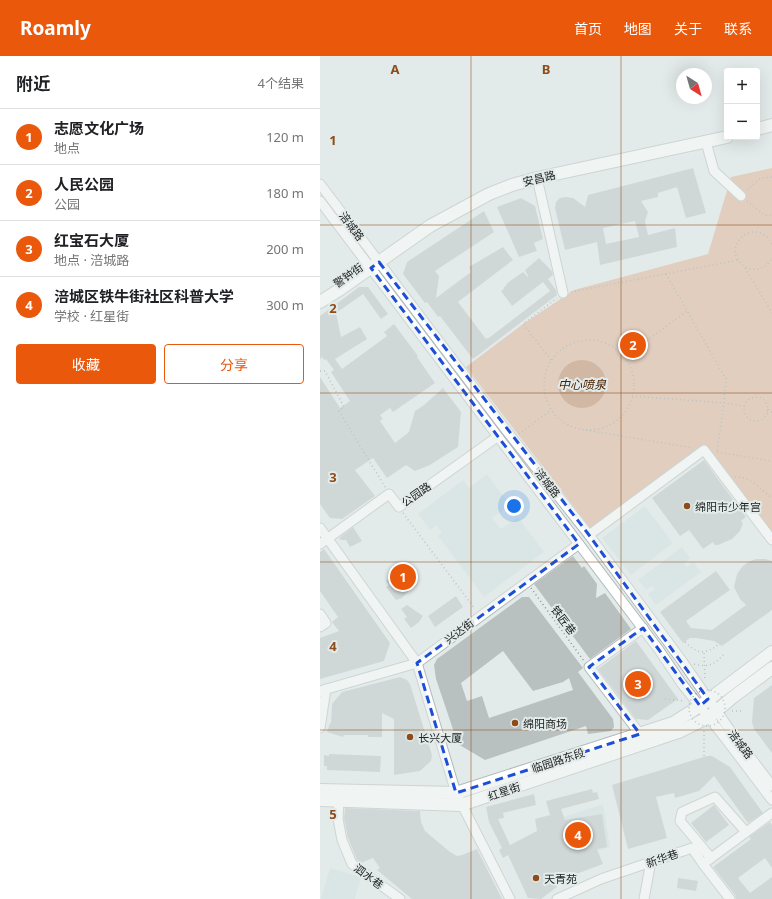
<!DOCTYPE html>
<html lang="zh">
<head>
<meta charset="utf-8">
<style>
  body { margin:0; font-family:"Noto Sans","Noto Sans SC",sans-serif; background:#f2f2f2; color:#202124 }
  .controls { position:absolute; right:12px; top:12px; display:grid; overflow:hidden; border-radius:4px; box-shadow:0 4px 16px #0002 }
  .controls button { width:36px; height:36px; display:grid; place-items:center; padding:0; border:0; border-bottom:1px solid #e0e0e0; background:#fff; color:#202124; font:20px sans-serif }
  .compass { position:absolute; left:356px; top:12px; width:36px; height:36px; border-radius:50%; background:#fff; box-shadow:0 4px 16px #0002; rotate:143deg }
  .you { position:absolute; left:194px; top:450px; width:14px; height:14px; margin:-10px; border:3px solid #fff; border-radius:50%; background:#1a73e8; box-shadow:0 0 0 6px #1a73e833 }
  .badge { display:grid; place-items:center; width:26px; height:26px; border-radius:50%; background:#ea580c; color:#fff; font-size:13px; font-weight:700 }
  .pin { position:absolute; translate:-50% -50%; border:2px solid #fff; box-shadow:0 1px 4px #0006 }
  .list { margin:0; padding:0; list-style:none }
  h2 { display:flex; justify-content:space-between; align-items:center; height:52px; margin:0; padding:0 16px; font-size:17px }
  h2 small { font-size:13px; font-weight:400; color:#757577 }
  .list li { display:grid; grid-template-columns:26px 1fr auto; gap:12px; align-items:center; box-sizing:border-box; height:56px; padding:0 16px; border-top:1px solid #e0e0e0 }
  .list b { display:block; font-size:15px; white-space:nowrap }
  .list p { margin:0; font-size:13px; white-space:nowrap; color:#757577 }
  .list em { font-size:13px; font-style:normal; color:#757577 }
  .actions { display:flex; gap:8px; padding:12px 16px }
  .actions a { flex:1; padding:9px 0; border:1px solid #ea580c; border-radius:4px; text-align:center; font-size:14px; color:#ea580c }
  .actions .main { background:#ea580c; color:#fff }
  .map { position:relative; flex:none; width:452px; height:843px; overflow:hidden }
  header { display:flex; align-items:center; gap:24px; box-sizing:border-box; height:56px; padding:0 20px; background:#ea580c; color:#fff }
  header strong { font-size:19px }
  nav { display:flex; gap:22px; margin-inline-start:auto; font-size:14px }
  main { display:flex }
  aside { flex:1; background:#fff }
  .map>svg:first-child { display:block }
  .built { fill:#cfe1df }
  .green { fill:#ddac8d }
  .water { fill:#b87b53 }
  .building { fill:#b9c1c0; fill-rule:evenodd }
  .lines { fill:none; stroke-linecap:round; stroke-linejoin:round }
  .minor-casing { stroke:#b2bab9; stroke-width:11 }
  .major-casing { stroke:#b2bab9; stroke-width:14 }
  .path { stroke:#8c9291; stroke-width:1.5; stroke-dasharray:1 3; stroke-linecap:butt }
  .minor { stroke:#fff; stroke-width:9 }
  .major { stroke:#fff; stroke-width:12 }
  .path-bridge { stroke:#8c9291; stroke-width:1.5; stroke-dasharray:1 3; stroke-linecap:butt }
  .marked { fill:none; stroke:#1d4ed8; stroke-width:3; stroke-dasharray:8 5; stroke-linejoin:round }
  .grid { fill:none; stroke:#8d4c19; stroke-width:1; stroke-opacity:0.55 }
  .poi-dot { fill:#8d4c19; stroke:#e3ebea; stroke-width:1.5 }
  .labels { text-anchor:middle; dominant-baseline:central; stroke-width:4; stroke-linejoin:round; paint-order:stroke }
  .street-label { font-size:11px; fill:#212423; stroke:#e3ebea }
  .poi-label { font-size:11px; fill:#212423; stroke:#e3ebea; text-anchor:start }
  .water-label { font-size:12px; font-style:italic; fill:#492101; stroke:#e3ebea }
  .grid-label { font-size:13px; text-anchor:middle; font-weight:bold; fill:#8d4c19; stroke:#e3ebea; stroke-width:4; stroke-linejoin:round; paint-order:stroke }
</style>
</head>
<body>
<header>
<strong>Roamly</strong>
<nav><a>首页</a><a>地图</a><a>关于</a><a>联系</a></nav>
</header>
<main>
<aside>
<h2>附近<small>4个结果</small></h2>
<ul class="list">
<li><span class="badge">1</span><div><b>志愿文化广场</b><p>地点</p></div><em>120 m</em></li>
<li><span class="badge">2</span><div><b>人民公园</b><p>公园</p></div><em>180 m</em></li>
<li><span class="badge">3</span><div><b>红宝石大厦</b><p>地点 · 涪城路</p></div><em>200 m</em></li>
<li><span class="badge">4</span><div><b>涪城区铁牛街社区科普大学</b><p>学校 · 红星街</p></div><em>300 m</em></li>
</ul>
<div class="actions"><a class="main">收藏</a><a>分享</a></div>
</aside>
<div class="map">
<svg width="452" height="843" viewBox="0 0 452 843">
  <rect width="100%" height="100%" fill="#e3ebea"/>
  <g class="built">
    <polygon points="167,418 190,449 172,462 181,473 198,461 224,496 164,541 118,480 122,477 116,469 110,474 98,458 143,424 149,432"/>
    <polygon points="325,450 353,487 311,519 282,482"/>
    <polygon points="362,491 370,502 364,507 367,511 373,506 381,516 336,549 328,538 335,533 332,530 326,534 318,524"/>
    <polygon points="283,748 290,791 238,807 225,767"/>
    <polygon points="10,812 41,821 35,843 1,843"/>
  </g>
  <polygon class="green" points="452,112 452,479 385,390 271,473 146,311 203,268 254,234 388,198 411,121"/>
  <circle class="water" cx="262" cy="328" r="24"/>
  <g class="building">
    <path d="M 373,112 L 386,157 L 366,162 L 357,131 L 338,137 L 338,141 L 321,145 L 328,156 L 325,165 L 328,179 L 355,172 L 357,191 L 280,209 L 277,186 L 245,194 L 235,152 L 236,146 L 240,142 L 246,141 L 253,142 L 265,151 L 268,139 ZM 315,165 L 319,181 L 286,188 L 283,172 Z"/>
    <polygon points="201,142 215,150 223,183 214,187 217,195 199,201 177,151"/>
    <polygon points="164,155 174,176 115,215 119,220 116,242 151,216 149,211 183,191 193,204 138,246 166,283 170,281 230,235 223,226 192,250 181,235 184,233 183,232 187,229 186,228 203,216 209,222 205,214 219,202 232,215 233,219 228,223 236,234 237,239 153,303 120,260 118,261 107,246 105,247 83,218 87,206"/>
    <polygon points="39,231 48,231 68,258 61,263 43,238 16,257 21,281 40,271 47,283 15,303 22,313 67,280 64,276 74,268 98,300 97,301 115,327 73,356 70,352 60,359 63,363 60,365 75,387 89,376 95,355 104,349 123,332 141,356 138,391 110,409 95,415 86,409 67,422 53,402 35,414 55,440 22,463 10,462 0,448 0,321 20,352 30,345 11,316 14,314 6,303 4,304 2,301 0,303 0,260"/>
    <polygon points="384,404 426,461 421,465 423,467 420,475 412,483 398,489 395,489 393,486 383,493 369,474 360,480 332,442"/>
    <polygon points="33,471 42,485 30,491 26,484 21,484 19,482"/>
    <polygon points="4,493 70,587 64,605 0,623 0,582 19,575 12,566 18,561 0,535 0,496"/>
    <polygon points="253,500 262,512 264,510 277,528 276,542 285,537 311,573 270,603 214,528"/>
    <polygon points="436,503 445,503 452,505 452,554 402,590 394,585 376,582 370,582 363,587 340,556 396,515 410,534 366,565 371,572 392,574 426,549 420,543 414,531 417,518 422,511 428,506"/>
    <polygon points="82,507 96,527 82,542 76,544 66,531 69,529 66,525"/>
    <polygon points="136,540 143,551 115,571 108,560"/>
    <path d="M 202,541 L 209,541 L 263,612 L 258,616 L 293,663 L 294,671 L 291,675 L 268,678 L 266,670 L 165,704 L 138,688 L 116,623 L 114,609 L 117,603 ZM 183,595 L 213,635 L 243,626 L 249,622 L 253,634 L 169,662 L 162,640 L 147,645 L 141,627 Z"/>
    <polygon points="87,549 103,560 99,566 91,572 84,563 87,561 81,553"/>
    <polygon points="316,585 358,643 328,664 316,663 278,613"/>
    <polygon points="80,621 87,624 90,628 112,699 111,705 100,715 74,719 74,663 62,657 62,681 48,681 48,679 24,679 23,681 7,676 10,667 11,667 12,648 22,636"/>
    <polygon points="452,629 452,697 434,673 432,666 434,642"/>
    <polygon points="9,698 61,700 60,716 7,714 7,710 4,710 4,699 9,700"/>
    <polygon points="387,700 392,700 410,711 443,757 428,767 394,720 379,735 355,742 354,737 336,741 347,782 308,793 292,729"/>
    <polygon points="272,733 273,737 277,736 279,743 241,753 245,764 282,758 287,791 277,793 283,808 235,826 237,831 221,843 208,842 188,799 183,802 179,794 182,792 169,766 166,751 214,738 216,749 183,757 184,762 178,763 190,789 217,775 215,763 230,759 226,745"/>
    <polygon points="394,749 409,769 386,786 371,767"/>
    <polygon points="25,752 100,755 101,766 105,775 130,796 137,800 142,799 157,793 182,843 92,843 57,814 60,812 53,802 41,807 37,804 28,782 24,763"/>
    <polygon points="450,766 452,769 452,812 445,802 418,822 430,837 452,821 452,843 416,843 415,839 393,811 431,783 429,781"/>
    <polygon points="358,822 378,825 376,835 357,832"/>
  </g>
  <g class="lines">
    <defs>
      <g id="minor">
        <polyline points="386,86 394,115 421,140"/>
        <polyline points="217,122 243,237"/>
        <polyline points="0,128 186,374 269,479 362,605 412,677 452,730"/>
        <polyline points="0,145 339,594 362,628 405,682 452,744"/>
        <polyline points="0,472 97,607 136,737 190,843"/>
        <polyline points="269,479 384,394 452,484"/>
        <polyline points="0,488 69,438 79,451 177,381"/>
        <polyline points="0,558 6,567 0,571"/>
        <polyline points="0,635 97,607 259,488"/>
        <polyline points="0,672 6,633"/>
        <polyline points="320,678 269,611 323,572"/>
        <polyline points="19,745 18,763 22,784 32,808 80,843"/>
        <polyline points="391,802 360,765 362,756 395,741 426,776"/>
        <polyline points="383,808 410,843"/>
        <polyline points="237,843 281,823 372,792 383,808 452,757"/>
        <polyline points="324,843 331,805"/>
      </g>
      <g id="major">
        <polyline points="437,73 452,69"/>
        <polyline points="0,246 19,234 110,170 169,138 192,129 217,122 407,81"/>
        <polyline points="0,734 136,737 353,667 380,650 452,596"/>
        <polyline points="0,744 141,749 361,675 389,661 413,641 452,612"/>
      </g>
    </defs>
    <use href="#minor" class="minor-casing"/>
    <use href="#major" class="major-casing"/>
    <g class="path">
      <polyline points="427,134 441,122 452,121"/>
      <polyline points="427,145 444,159 452,160"/>
      <path d="M 452,188 C 449,181 442,176 435,176 C 430,176 424,178 421,182 C 402,202 436,229 452,202"/>
      <polyline points="425,212 452,257"/>
      <polyline points="346,218 406,323 404,347 397,396"/>
      <polyline points="251,236 418,204"/>
      <circle cx="269" cy="329" r="45"/>
      <polyline points="304,301 367,255"/>
      <polyline points="231,304 203,268 237,242"/>
      <polyline points="0,315 5,315 24,351 19,355 65,431"/>
      <polyline points="312,340 404,347 424,350"/>
      <circle cx="436" cy="353" r="12"/>
      <polyline points="447,355 452,356"/>
      <polyline points="266,374 373,392"/>
      <polyline points="199,378 231,354"/>
      <polyline points="397,396 452,405"/>
      <path d="M 415,421 C 428,419 442,434 452,442"/>
      <polyline points="83,457 155,553"/>
      <polyline points="211,532 264,605"/>
      <path d="M 365,586 C 377,598 386,599 399,588"/>
      <polyline points="384,597 385,625"/>
      <path d="M 374,608 C 387,612 396,608 404,598"/>
      <polyline points="345,643 365,645"/>
      <polyline points="412,655 424,655"/>
      <polyline points="384,700 384,674"/>
    </g>
    <use href="#minor" class="minor"/>
    <use href="#major" class="major"/>
    <circle class="path-bridge" cx="387" cy="652" r="18"/>
  </g>
  <path d="M0 0H452V843H0ZM 59,206 L 269,479 L 388,643 L 380,650 L 323,572 L 269,611 L 320,678 L 136,737 L 97,607 L 259,488 L 51,212 Z" fill="#e3ebea" fill-opacity=".55" fill-rule="evenodd"/>
  <path class="marked" d="M 59,206 L 269,479 L 388,643 L 380,650 L 323,572 L 269,611 L 320,678 L 136,737 L 97,607 L 259,488 L 51,212 Z"/>
  <path class="grid" d="M 151,0 L 151,843M 301,0 L 301,843M 0,169 L 452,169M 0,337 L 452,337M 0,506 L 452,506M 0,674 L 452,674"/>
  <g class="poi-dot">
    <circle cx="367" cy="450" r="4"/>
    <circle cx="195" cy="667" r="4"/>
    <circle cx="90" cy="681" r="4"/>
    <circle cx="216" cy="822" r="4"/>
  </g>
  <g class="labels">
    <g class="street-label">
      <text transform="translate(219 122) rotate(-14)">安昌路</text>
      <text transform="translate(32 170) rotate(53)">涪城路</text>
      <text transform="translate(28 219) rotate(-35)">警钟街</text>
      <text transform="translate(228 427) rotate(52)">涪城路</text>
      <text transform="translate(96 438) rotate(-35)">公园路</text>
      <text transform="translate(244 564) rotate(53)">铁匠巷</text>
      <text transform="translate(139 575) rotate(-37)">兴达街</text>
      <text transform="translate(421 688) rotate(53)">涪城路</text>
      <text transform="translate(238 704) rotate(-18)">临园路东段</text>
      <text transform="translate(184 735) rotate(-19)">红星街</text>
      <text transform="translate(342 802) rotate(-19)">新华巷</text>
      <text transform="translate(49 820) rotate(37)">泗水巷</text>
    </g>
    <g class="poi-label">
      <text x="375" y="450">绵阳市少年宫</text>
      <text x="203" y="667">绵阳商场</text>
      <text x="98" y="681">长兴大厦</text>
      <text x="224" y="822">天青苑</text>
    </g>
    <g class="water-label">
      <text x="262" y="328">中心喷泉</text>
    </g>
  </g>
  <g class="grid-label">
    <text x="75" y="18">A</text>
    <text x="226" y="18">B</text>
    <text x="13" y="89">1</text>
    <text x="13" y="257">2</text>
    <text x="13" y="426">3</text>
    <text x="13" y="595">4</text>
    <text x="13" y="763">5</text>
  </g>
</svg>
<div class="controls">
<button>+</button>
<button>−</button>
</div>
<svg class="compass" viewBox="-18 -18 36 36"><path d="M0-13l5 13h-10z" fill="#e53935"/><path d="M0 13l5-13h-10z" fill="#757577"/></svg>
<div class="you"></div>
<div class="pin badge" style="left:83px;top:521px">1</div>
<div class="pin badge" style="left:313px;top:289px">2</div>
<div class="pin badge" style="left:318px;top:628px">3</div>
<div class="pin badge" style="left:258px;top:779px">4</div>
</div>
</main>
</body>
</html>
